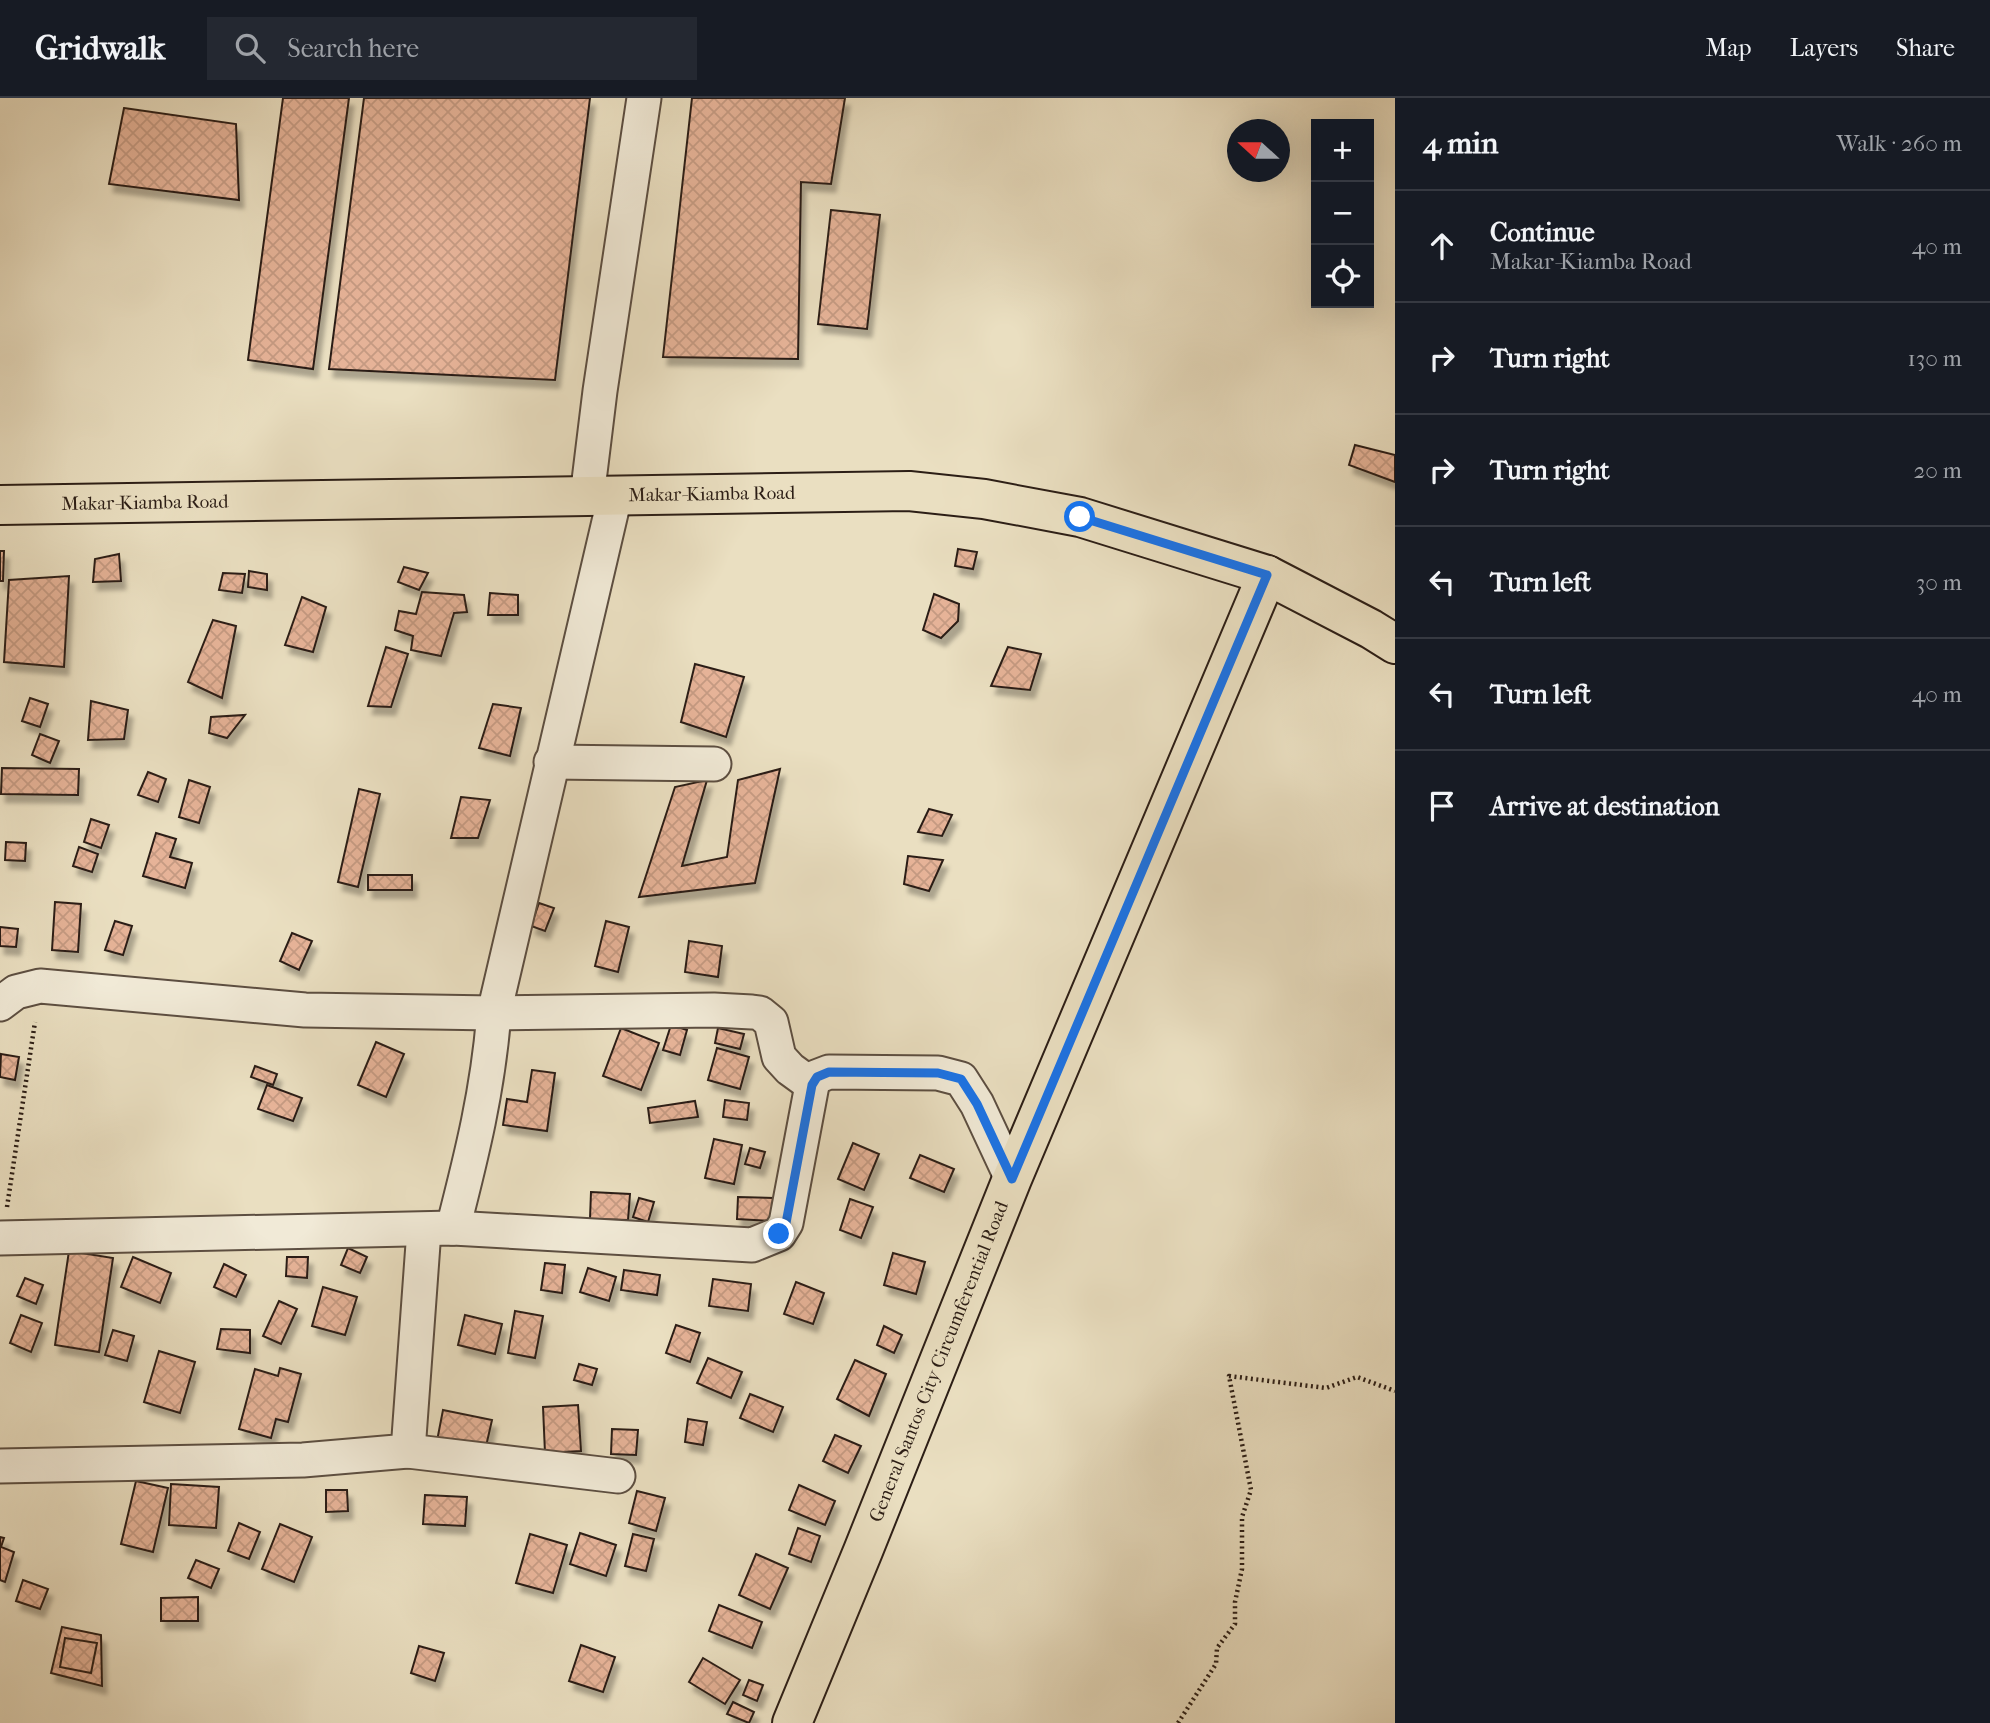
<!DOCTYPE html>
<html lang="en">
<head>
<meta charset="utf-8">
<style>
  body { margin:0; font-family:"IM FELL French Canon",serif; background:#242831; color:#f1f3f6 }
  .controls { position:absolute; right:21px; top:21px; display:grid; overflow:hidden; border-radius:0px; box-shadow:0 7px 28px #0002 }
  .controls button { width:63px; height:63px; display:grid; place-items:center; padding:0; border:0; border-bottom:2px solid #363941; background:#171b24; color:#f1f3f6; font:35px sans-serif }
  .compass { position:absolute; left:1227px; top:21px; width:63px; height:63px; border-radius:50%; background:#171b24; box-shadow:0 7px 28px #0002; rotate:291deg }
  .stop { position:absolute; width:21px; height:21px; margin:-16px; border:5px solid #1a73e8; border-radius:50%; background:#fff }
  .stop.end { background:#1a73e8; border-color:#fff; box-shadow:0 2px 7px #0008 }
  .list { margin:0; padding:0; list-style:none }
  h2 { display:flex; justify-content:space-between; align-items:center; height:91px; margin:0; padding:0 28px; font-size:30px }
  h2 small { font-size:23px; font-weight:400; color:#9ea1a6 }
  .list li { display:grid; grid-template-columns:46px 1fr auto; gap:21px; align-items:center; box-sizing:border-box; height:112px; padding:0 28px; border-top:2px solid #363941 }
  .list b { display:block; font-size:26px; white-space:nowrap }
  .list p { margin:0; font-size:23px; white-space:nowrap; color:#9ea1a6 }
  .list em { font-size:23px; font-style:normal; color:#9ea1a6 }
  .icon { flex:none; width:38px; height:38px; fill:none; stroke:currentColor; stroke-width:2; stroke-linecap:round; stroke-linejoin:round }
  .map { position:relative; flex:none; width:1395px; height:1625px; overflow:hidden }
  header { display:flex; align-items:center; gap:42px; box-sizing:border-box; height:98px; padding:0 35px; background:#171b24; border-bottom:2px solid #363941 }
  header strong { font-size:33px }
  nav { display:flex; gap:38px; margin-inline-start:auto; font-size:24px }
  .search { width:490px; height:63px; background:#242831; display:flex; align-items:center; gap:18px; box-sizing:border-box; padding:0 24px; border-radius:0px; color:#9ea1a6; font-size:26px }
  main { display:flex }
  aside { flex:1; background:#171b24 }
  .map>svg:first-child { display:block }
  .building { fill:url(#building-cross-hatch); stroke:#2c1e16; stroke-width:2; filter:url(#shadow) }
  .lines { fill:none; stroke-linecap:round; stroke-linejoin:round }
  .minor-casing { stroke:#5c4e41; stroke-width:37 }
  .major-casing { stroke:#2c1e16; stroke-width:42 }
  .path { stroke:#2c1e16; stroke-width:4.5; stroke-dasharray:2 3.5; stroke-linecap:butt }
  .minor { stroke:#f1ead7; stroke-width:33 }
  .major { stroke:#eadfc1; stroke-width:38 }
  .route { stroke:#1a73e8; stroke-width:9 }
  .labels { text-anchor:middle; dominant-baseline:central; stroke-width:7; stroke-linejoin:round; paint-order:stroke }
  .street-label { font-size:19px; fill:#2c1e16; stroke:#f1ead7 }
</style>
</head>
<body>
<header>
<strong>Gridwalk</strong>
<div class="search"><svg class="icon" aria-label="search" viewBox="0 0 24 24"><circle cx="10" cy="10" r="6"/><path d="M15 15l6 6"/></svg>Search here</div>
<nav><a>Map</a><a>Layers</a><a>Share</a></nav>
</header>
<main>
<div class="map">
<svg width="1395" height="1625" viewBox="0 0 1395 1625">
  <defs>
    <pattern id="building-cross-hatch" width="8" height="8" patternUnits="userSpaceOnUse" patternTransform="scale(1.75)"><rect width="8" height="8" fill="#e6b398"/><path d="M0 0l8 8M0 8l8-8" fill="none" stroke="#c59a82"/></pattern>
    <filter id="shadow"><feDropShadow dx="4.5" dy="8" stdDeviation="2" flood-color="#0004"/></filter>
  </defs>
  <rect width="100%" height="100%" fill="#eadfc1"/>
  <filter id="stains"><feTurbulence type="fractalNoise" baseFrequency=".00286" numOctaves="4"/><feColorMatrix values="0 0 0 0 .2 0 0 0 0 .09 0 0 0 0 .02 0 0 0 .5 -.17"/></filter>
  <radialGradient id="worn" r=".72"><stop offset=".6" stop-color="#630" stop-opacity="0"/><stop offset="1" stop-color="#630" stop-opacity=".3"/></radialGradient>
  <g class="building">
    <polygon points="283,0 349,0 313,271 248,262"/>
    <polygon points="364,0 590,0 555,282 329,271"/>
    <polygon points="692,0 845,0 831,86 801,84 798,261 663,259"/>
    <polygon points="124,10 236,26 239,102 109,86"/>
    <polygon points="831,112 880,117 867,231 818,226"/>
    <polygon points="1355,347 1395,357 1395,384 1349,367"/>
    <polygon points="958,451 977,454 973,471 955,468"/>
    <polygon points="0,453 4,453 3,483 0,483"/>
    <polygon points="119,456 121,483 93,484 95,461"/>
    <polygon points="404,469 428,475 419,492 398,484"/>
    <polygon points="249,473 267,476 267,492 248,489"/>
    <polygon points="223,475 245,476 242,495 219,492"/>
    <polygon points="69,478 64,569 4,564 9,482"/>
    <polygon points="422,494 464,497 467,514 454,515 441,558 411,552 413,538 395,532 399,513 416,516"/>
    <polygon points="490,495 518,497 518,517 488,517"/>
    <polygon points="934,496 959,506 958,523 941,540 923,532"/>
    <polygon points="302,499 326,509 313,554 285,547"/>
    <polygon points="213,522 236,528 222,600 188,584"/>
    <polygon points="386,549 408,556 391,609 368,608"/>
    <polygon points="1008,549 1041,556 1030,592 991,588"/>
    <polygon points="695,566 744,579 726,639 681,624"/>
    <polygon points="30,600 48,606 40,629 22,623"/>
    <polygon points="91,603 128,612 124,641 88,642"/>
    <polygon points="493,606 521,610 510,658 479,650"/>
    <polygon points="245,617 227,640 209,635 211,619"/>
    <polygon points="40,636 59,643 50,665 32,657"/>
    <polygon points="2,670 79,671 78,697 1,696"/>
    <polygon points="780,671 755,785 639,799 675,689 707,682 682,768 727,759 738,682"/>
    <polygon points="148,674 166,681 158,704 138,697"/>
    <polygon points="189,682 210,689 199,725 179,719"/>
    <polygon points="359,691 380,696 358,789 338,784"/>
    <polygon points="461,699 490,702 478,740 451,740"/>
    <polygon points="929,711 952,717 942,738 918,734"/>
    <polygon points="91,721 109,727 101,750 84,744"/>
    <polygon points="156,735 176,741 170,759 192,765 185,790 143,778"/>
    <polygon points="6,744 26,745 25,763 5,762"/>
    <polygon points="79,749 98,756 92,774 73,768"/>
    <polygon points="908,758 943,762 929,793 904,786"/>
    <rect x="368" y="777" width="44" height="15"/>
    <polygon points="55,804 81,806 78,854 52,852"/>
    <polygon points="539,805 554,810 545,833 531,828"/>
    <polygon points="115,823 132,828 123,857 105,852"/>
    <polygon points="606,823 629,829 618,874 595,868"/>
    <polygon points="0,829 18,831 16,849 0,848"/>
    <polygon points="292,835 312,843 299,872 280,863"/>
    <polygon points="689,843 722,848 718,879 685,874"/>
    <polygon points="671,927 687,932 680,957 663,952"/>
    <polygon points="621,930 659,945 641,992 603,978"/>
    <polygon points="718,930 744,936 740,951 715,945"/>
    <polygon points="376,944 404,956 386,999 358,987"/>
    <polygon points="717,950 749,959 740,991 708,982"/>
    <polygon points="1,956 19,959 15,982 0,979"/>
    <polygon points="255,968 277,976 273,987 251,979"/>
    <polygon points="532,972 555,975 547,1033 503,1027 507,1001 527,1004"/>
    <polygon points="267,987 302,1000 293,1023 258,1011"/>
    <polygon points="725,1002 749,1005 747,1022 723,1019"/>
    <polygon points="695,1003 698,1019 650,1025 648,1010"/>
    <polygon points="714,1041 742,1047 734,1086 705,1080"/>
    <polygon points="853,1045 879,1056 864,1092 838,1081"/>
    <polygon points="750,1050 765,1054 760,1070 745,1066"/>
    <polygon points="920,1057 954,1071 944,1094 910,1080"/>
    <polygon points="591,1094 630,1096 628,1122 590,1121"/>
    <polygon points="738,1099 773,1100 772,1123 737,1121"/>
    <polygon points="639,1100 654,1104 648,1124 633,1119"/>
    <polygon points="850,1101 873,1109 861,1140 840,1132"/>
    <polygon points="348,1150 367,1159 360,1175 341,1167"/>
    <polygon points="69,1153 113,1160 99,1254 55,1247"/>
    <polygon points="893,1155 925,1164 916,1196 884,1187"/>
    <polygon points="133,1159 171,1175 160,1205 121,1189"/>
    <polygon points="287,1159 308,1159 307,1180 286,1178"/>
    <polygon points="545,1165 565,1167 562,1195 541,1192"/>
    <polygon points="224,1166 246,1177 236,1199 214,1189"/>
    <polygon points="588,1170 616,1179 609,1203 580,1194"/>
    <polygon points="624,1172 660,1177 657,1197 621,1192"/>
    <polygon points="25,1180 43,1187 36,1206 17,1198"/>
    <polygon points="713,1181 751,1186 748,1213 709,1208"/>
    <polygon points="796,1184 824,1195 813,1226 784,1216"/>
    <polygon points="323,1189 357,1199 345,1237 312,1228"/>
    <polygon points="279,1203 297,1211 281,1246 263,1238"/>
    <polygon points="515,1213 543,1218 535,1260 508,1255"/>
    <polygon points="21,1217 42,1225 31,1254 10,1245"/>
    <polygon points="465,1217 502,1226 495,1256 458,1247"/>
    <polygon points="676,1227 700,1235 690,1264 666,1255"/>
    <polygon points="884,1228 902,1237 894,1255 877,1247"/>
    <polygon points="221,1231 250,1232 250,1255 217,1251"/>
    <polygon points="113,1232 134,1238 127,1263 105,1257"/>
    <polygon points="159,1253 195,1264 180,1315 144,1304"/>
    <polygon points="708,1260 742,1274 731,1300 697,1285"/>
    <polygon points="855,1262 886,1276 869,1318 837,1301"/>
    <polygon points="579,1266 597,1271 592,1287 574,1282"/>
    <polygon points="280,1270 301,1276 288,1324 276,1321 271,1340 239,1331 255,1271 278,1278"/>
    <polygon points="750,1296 783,1309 773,1334 740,1320"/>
    <polygon points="578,1307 581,1353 545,1355 543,1309"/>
    <polygon points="443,1312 492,1322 484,1357 436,1348"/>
    <polygon points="688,1321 707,1324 703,1347 685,1344"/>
    <polygon points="612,1331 638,1332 636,1357 611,1356"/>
    <polygon points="835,1337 861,1348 848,1375 823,1363"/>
    <polygon points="136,1383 168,1390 153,1454 121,1446"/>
    <polygon points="171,1386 219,1389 216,1430 169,1427"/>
    <polygon points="799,1387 835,1403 825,1427 789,1412"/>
    <polygon points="326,1392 347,1392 348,1413 326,1414"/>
    <polygon points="637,1393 665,1400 656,1433 629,1425"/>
    <polygon points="425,1397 467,1399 465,1428 423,1426"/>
    <polygon points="239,1425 260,1434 249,1461 228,1453"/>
    <polygon points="280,1426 312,1439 294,1484 262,1471"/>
    <polygon points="798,1430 820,1438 811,1464 789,1456"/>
    <polygon points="580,1435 616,1447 606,1478 570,1466"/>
    <polygon points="530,1436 567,1447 553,1495 516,1485"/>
    <polygon points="633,1436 654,1441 646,1473 625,1468"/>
    <polygon points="0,1439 4,1440 1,1449 14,1454 5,1484 0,1482"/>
    <polygon points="756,1456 788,1470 770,1511 739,1497"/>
    <polygon points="196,1462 219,1471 211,1490 188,1480"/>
    <polygon points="23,1482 48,1491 40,1511 16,1503"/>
    <polygon points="198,1499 198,1523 161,1523 161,1500"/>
    <polygon points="719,1507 762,1524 752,1550 709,1533"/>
    <polygon points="62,1529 101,1537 102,1588 51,1575"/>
    <polygon points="65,1540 97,1545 91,1575 60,1569"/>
    <polygon points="581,1547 615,1559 603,1594 569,1583"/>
    <polygon points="419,1548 444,1555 435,1583 411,1575"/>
    <polygon points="703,1560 740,1582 725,1606 689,1584"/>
    <polygon points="749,1582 763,1587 757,1603 743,1597"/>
    <polygon points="733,1604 754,1614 749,1625 727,1616"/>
  </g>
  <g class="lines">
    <defs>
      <g id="minor">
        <polyline points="587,399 600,293 644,0"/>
        <polyline points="551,664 714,666"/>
        <polyline points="0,906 16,894 40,888 305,912 494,915 714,912 752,914 760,915 771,924 779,959 790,971 812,987"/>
        <path d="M 453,1130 C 472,1056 488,992 494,915 L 615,398"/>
        <polyline points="0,1140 453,1130 752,1147 779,1136 786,1125 812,987 816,979 829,974 938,975 961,981 977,1006 1012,1081"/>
        <polyline points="408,1353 618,1378"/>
        <polyline points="0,1368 303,1362 408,1353 424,1132"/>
      </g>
      <g id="major">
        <path id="s1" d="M 0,407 L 909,393 L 984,401 L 1080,419 L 1267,477 L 1371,531 L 1395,546"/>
        <path id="s2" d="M 792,1625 L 863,1453 L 1012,1081 L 1267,477"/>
      </g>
    </defs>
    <use href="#minor" class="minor-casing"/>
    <use href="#major" class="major-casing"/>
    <g class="path">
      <polyline points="7,1109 35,924"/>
      <polyline points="1178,1625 1216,1566 1217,1550 1235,1526 1235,1504 1242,1471 1242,1419 1251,1392 1229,1278 1326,1290 1357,1279 1395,1293"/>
    </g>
    <use href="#minor" class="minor"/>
    <use href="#major" class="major"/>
  </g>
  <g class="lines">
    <polyline class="route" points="779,1136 786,1125 812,987 817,979 829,974 938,975 961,981 977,1006 1012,1081 1267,477 1080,419"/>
  </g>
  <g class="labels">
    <g class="street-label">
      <text stroke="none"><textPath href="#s1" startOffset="712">Makar-Kiamba Road</textPath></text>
      <text stroke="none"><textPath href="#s1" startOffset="145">Makar-Kiamba Road</textPath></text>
      <text stroke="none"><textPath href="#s2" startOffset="390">General Santos City Circumferential Road</textPath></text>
    </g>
  </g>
  <rect width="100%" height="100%" filter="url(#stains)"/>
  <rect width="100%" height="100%" fill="url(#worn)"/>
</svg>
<div class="controls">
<button>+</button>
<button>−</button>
<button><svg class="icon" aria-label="locate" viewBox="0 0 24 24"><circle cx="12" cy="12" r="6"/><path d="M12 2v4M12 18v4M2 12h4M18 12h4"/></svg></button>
</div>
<svg class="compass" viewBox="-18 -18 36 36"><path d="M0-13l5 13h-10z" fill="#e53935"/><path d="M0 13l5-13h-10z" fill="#9ea1a6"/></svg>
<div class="stop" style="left:1080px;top:419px"></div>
<div class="stop end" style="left:779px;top:1136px"></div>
</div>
<aside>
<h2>4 min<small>Walk · 260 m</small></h2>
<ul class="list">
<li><svg class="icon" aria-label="ahead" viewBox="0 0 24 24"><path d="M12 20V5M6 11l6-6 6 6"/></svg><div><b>Continue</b><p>Makar-Kiamba Road</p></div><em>40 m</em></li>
<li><svg class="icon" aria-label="right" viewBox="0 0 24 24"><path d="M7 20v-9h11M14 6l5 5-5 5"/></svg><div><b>Turn right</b></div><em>130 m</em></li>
<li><svg class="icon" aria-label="right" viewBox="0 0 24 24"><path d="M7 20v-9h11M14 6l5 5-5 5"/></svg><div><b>Turn right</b></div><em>20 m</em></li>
<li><svg class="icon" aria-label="left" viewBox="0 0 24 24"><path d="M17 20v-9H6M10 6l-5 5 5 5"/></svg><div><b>Turn left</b></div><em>30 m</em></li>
<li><svg class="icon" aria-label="left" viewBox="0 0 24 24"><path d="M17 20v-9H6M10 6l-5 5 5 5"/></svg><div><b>Turn left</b></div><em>40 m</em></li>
<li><svg class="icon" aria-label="arrive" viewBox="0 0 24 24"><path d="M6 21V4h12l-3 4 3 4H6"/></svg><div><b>Arrive at destination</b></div></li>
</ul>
</aside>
</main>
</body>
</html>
